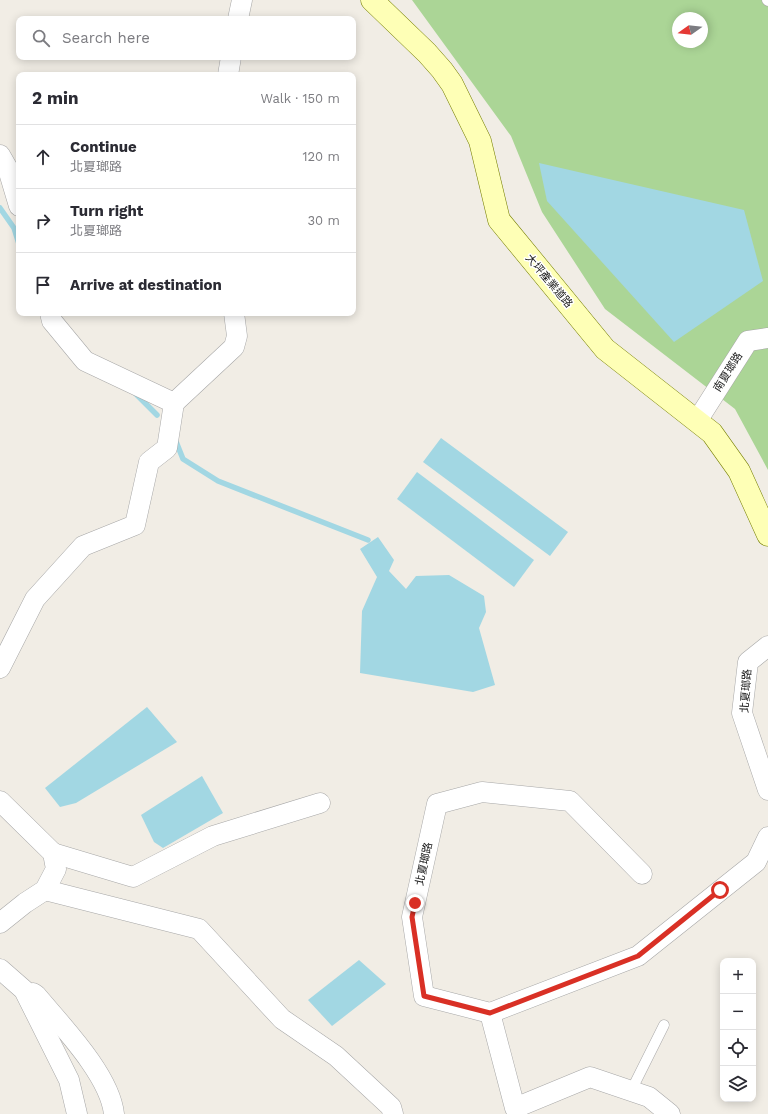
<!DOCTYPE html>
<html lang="en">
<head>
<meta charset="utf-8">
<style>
  body { margin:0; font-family:"Work Sans","Noto Sans TC",sans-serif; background:#f2f2f3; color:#2b2b33 }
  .controls { position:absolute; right:12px; bottom:12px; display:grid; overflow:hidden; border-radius:8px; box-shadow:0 2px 10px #0003 }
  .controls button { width:36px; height:36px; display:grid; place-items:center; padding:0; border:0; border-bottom:1px solid #e1e1e2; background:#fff; color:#2b2b33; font:20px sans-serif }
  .compass { position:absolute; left:672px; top:12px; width:36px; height:36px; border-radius:50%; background:#fff; box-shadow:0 2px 10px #0003; rotate:255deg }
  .stop { position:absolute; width:12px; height:12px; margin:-9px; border:3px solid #d93025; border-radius:50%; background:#fff }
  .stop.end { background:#d93025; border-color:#fff; box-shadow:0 1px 4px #0008 }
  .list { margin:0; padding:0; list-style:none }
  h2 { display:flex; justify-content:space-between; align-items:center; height:52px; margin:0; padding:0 16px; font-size:17px }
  h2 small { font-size:13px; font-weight:400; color:#7c7c81 }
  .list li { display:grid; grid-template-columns:26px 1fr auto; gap:12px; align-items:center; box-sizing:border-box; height:64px; padding:0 16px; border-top:1px solid #e1e1e2 }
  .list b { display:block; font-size:15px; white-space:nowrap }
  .list p { margin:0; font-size:13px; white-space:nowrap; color:#7c7c81 }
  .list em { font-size:13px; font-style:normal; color:#7c7c81 }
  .icon { flex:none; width:22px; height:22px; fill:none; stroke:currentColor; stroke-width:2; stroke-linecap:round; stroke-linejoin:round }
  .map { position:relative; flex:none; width:768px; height:1114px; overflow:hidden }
  .search { position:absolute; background:#fff; box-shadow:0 2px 10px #0003; left:16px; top:16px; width:340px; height:44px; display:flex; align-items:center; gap:10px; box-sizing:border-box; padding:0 14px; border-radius:8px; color:#7c7c81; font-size:15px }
  .panel { position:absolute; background:#fff; box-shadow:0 2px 10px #0003; left:16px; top:72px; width:340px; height:244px; border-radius:8px }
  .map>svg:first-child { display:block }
  .forest { fill:#abd596; fill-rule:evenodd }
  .water { fill:#a2d7e3 }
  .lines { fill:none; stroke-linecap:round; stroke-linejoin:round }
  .stream { stroke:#a2d7e3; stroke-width:5.5 }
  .lane-casing { stroke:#a7a7a7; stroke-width:11 }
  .street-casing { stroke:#a7a7a7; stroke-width:21 }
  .secondary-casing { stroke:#757e00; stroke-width:23 }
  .lane { stroke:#fff; stroke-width:10 }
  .street { stroke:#fff; stroke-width:20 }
  .secondary { stroke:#feffb6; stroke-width:22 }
  .route { stroke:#d93025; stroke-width:5 }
  .labels { text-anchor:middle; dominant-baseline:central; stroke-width:3; stroke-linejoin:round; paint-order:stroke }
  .street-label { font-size:11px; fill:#202020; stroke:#fff }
</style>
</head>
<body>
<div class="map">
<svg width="768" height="1114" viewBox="0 0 768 1114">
  <rect width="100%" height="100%" fill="#f1ede5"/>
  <path class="forest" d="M 412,0 L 768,0 L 768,470 L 735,409 L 605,309 L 542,212 L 511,136 ZM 678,18 L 702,18 L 702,42 L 678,42 Z"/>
  <g class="water">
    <polygon points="539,163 744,210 763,281 674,342 547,201"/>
    <polygon points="441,438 568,532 550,556 423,462"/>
    <polygon points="417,472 534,560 514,587 397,499"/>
    <polygon points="378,537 394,560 389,571 406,589 416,576 449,575 484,596 486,612 479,628 495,685 473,692 360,673 362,611 377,577 360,549"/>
    <polygon points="147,707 177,742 76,803 60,807 45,788"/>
    <polygon points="202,776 223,813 163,848 154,842 141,815"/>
    <polygon points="359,960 386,984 332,1026 308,1000"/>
  </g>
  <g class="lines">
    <g class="stream">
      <polyline points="0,208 14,228 19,244"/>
      <polyline points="136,394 157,415"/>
      <polyline points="175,439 183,459 218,481 368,540"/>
    </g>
    <defs>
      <g id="lane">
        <polyline points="767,0 768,1"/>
        <polyline points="631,1091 664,1025"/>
      </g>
      <g id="street">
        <polyline points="238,19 242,0"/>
        <polyline points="228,75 231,57"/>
        <polyline points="0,155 8,169 19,206"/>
        <polyline points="174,403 234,347 237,336 234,313"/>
        <polyline points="697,421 748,341 768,338"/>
        <polyline points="768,646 748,662 742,713 768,790"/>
        <polyline points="0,668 35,599 83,546 135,525 149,462 167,448 174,403 85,361 52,321 50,313"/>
        <polyline points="0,801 53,853 56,869 45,890 199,929 282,1019 336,1056 391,1107 393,1114"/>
        <polyline points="53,853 133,877 213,836 320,803"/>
        <polyline points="642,874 570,801 482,792 437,804 412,917 424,996 490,1013 638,956 756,862 768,837"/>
        <polyline points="0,923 25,903 45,890"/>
        <polyline points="0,969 24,990 69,1080 77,1114"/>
        <path d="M 33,993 L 36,995 C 61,1025 110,1075 114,1114"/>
        <polyline points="490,1013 515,1108 590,1077 649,1097 670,1114"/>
      </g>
      <polyline id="secondary" points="372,0 427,53 442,70 452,84 480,141 499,220 605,349 712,433 739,471 768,535"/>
    </defs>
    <use href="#lane" class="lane-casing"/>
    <use href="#street" class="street-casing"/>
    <use href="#secondary" class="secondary-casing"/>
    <use href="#lane" class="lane"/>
    <use href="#street" class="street"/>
    <use href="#secondary" class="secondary"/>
  </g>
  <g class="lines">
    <polyline class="route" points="415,903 412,917 424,996 490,1013 638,956 720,890"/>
  </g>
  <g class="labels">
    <g class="street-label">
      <text transform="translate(549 281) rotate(50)">大坪產業道路</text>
      <text transform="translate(728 372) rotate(-58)">南夏瑯路</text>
      <text transform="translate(746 691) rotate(-86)">北夏瑯路</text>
      <text transform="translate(424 864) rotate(-78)">北夏瑯路</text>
    </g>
  </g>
</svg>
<div class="controls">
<button>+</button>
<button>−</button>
<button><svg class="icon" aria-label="locate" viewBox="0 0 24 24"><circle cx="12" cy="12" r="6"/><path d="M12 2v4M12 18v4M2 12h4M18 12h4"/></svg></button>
<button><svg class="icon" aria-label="layers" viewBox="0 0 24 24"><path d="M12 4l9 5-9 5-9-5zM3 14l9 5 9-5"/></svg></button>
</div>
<svg class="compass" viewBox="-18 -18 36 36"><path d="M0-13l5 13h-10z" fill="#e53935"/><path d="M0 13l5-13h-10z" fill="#7c7c81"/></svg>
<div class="stop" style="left:720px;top:890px"></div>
<div class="stop end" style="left:415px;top:903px"></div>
<div class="search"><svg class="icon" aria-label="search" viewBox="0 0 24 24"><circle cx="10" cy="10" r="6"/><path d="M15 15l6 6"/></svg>Search here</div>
<section class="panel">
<h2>2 min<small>Walk · 150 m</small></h2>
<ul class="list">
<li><svg class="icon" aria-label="ahead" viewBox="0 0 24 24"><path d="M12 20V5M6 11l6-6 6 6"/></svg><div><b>Continue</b><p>北夏瑯路</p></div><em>120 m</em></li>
<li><svg class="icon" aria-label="right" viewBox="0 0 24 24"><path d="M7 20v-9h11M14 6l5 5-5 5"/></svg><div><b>Turn right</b><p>北夏瑯路</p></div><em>30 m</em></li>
<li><svg class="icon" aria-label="arrive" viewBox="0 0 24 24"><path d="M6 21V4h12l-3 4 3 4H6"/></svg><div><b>Arrive at destination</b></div></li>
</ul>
</section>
</div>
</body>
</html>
